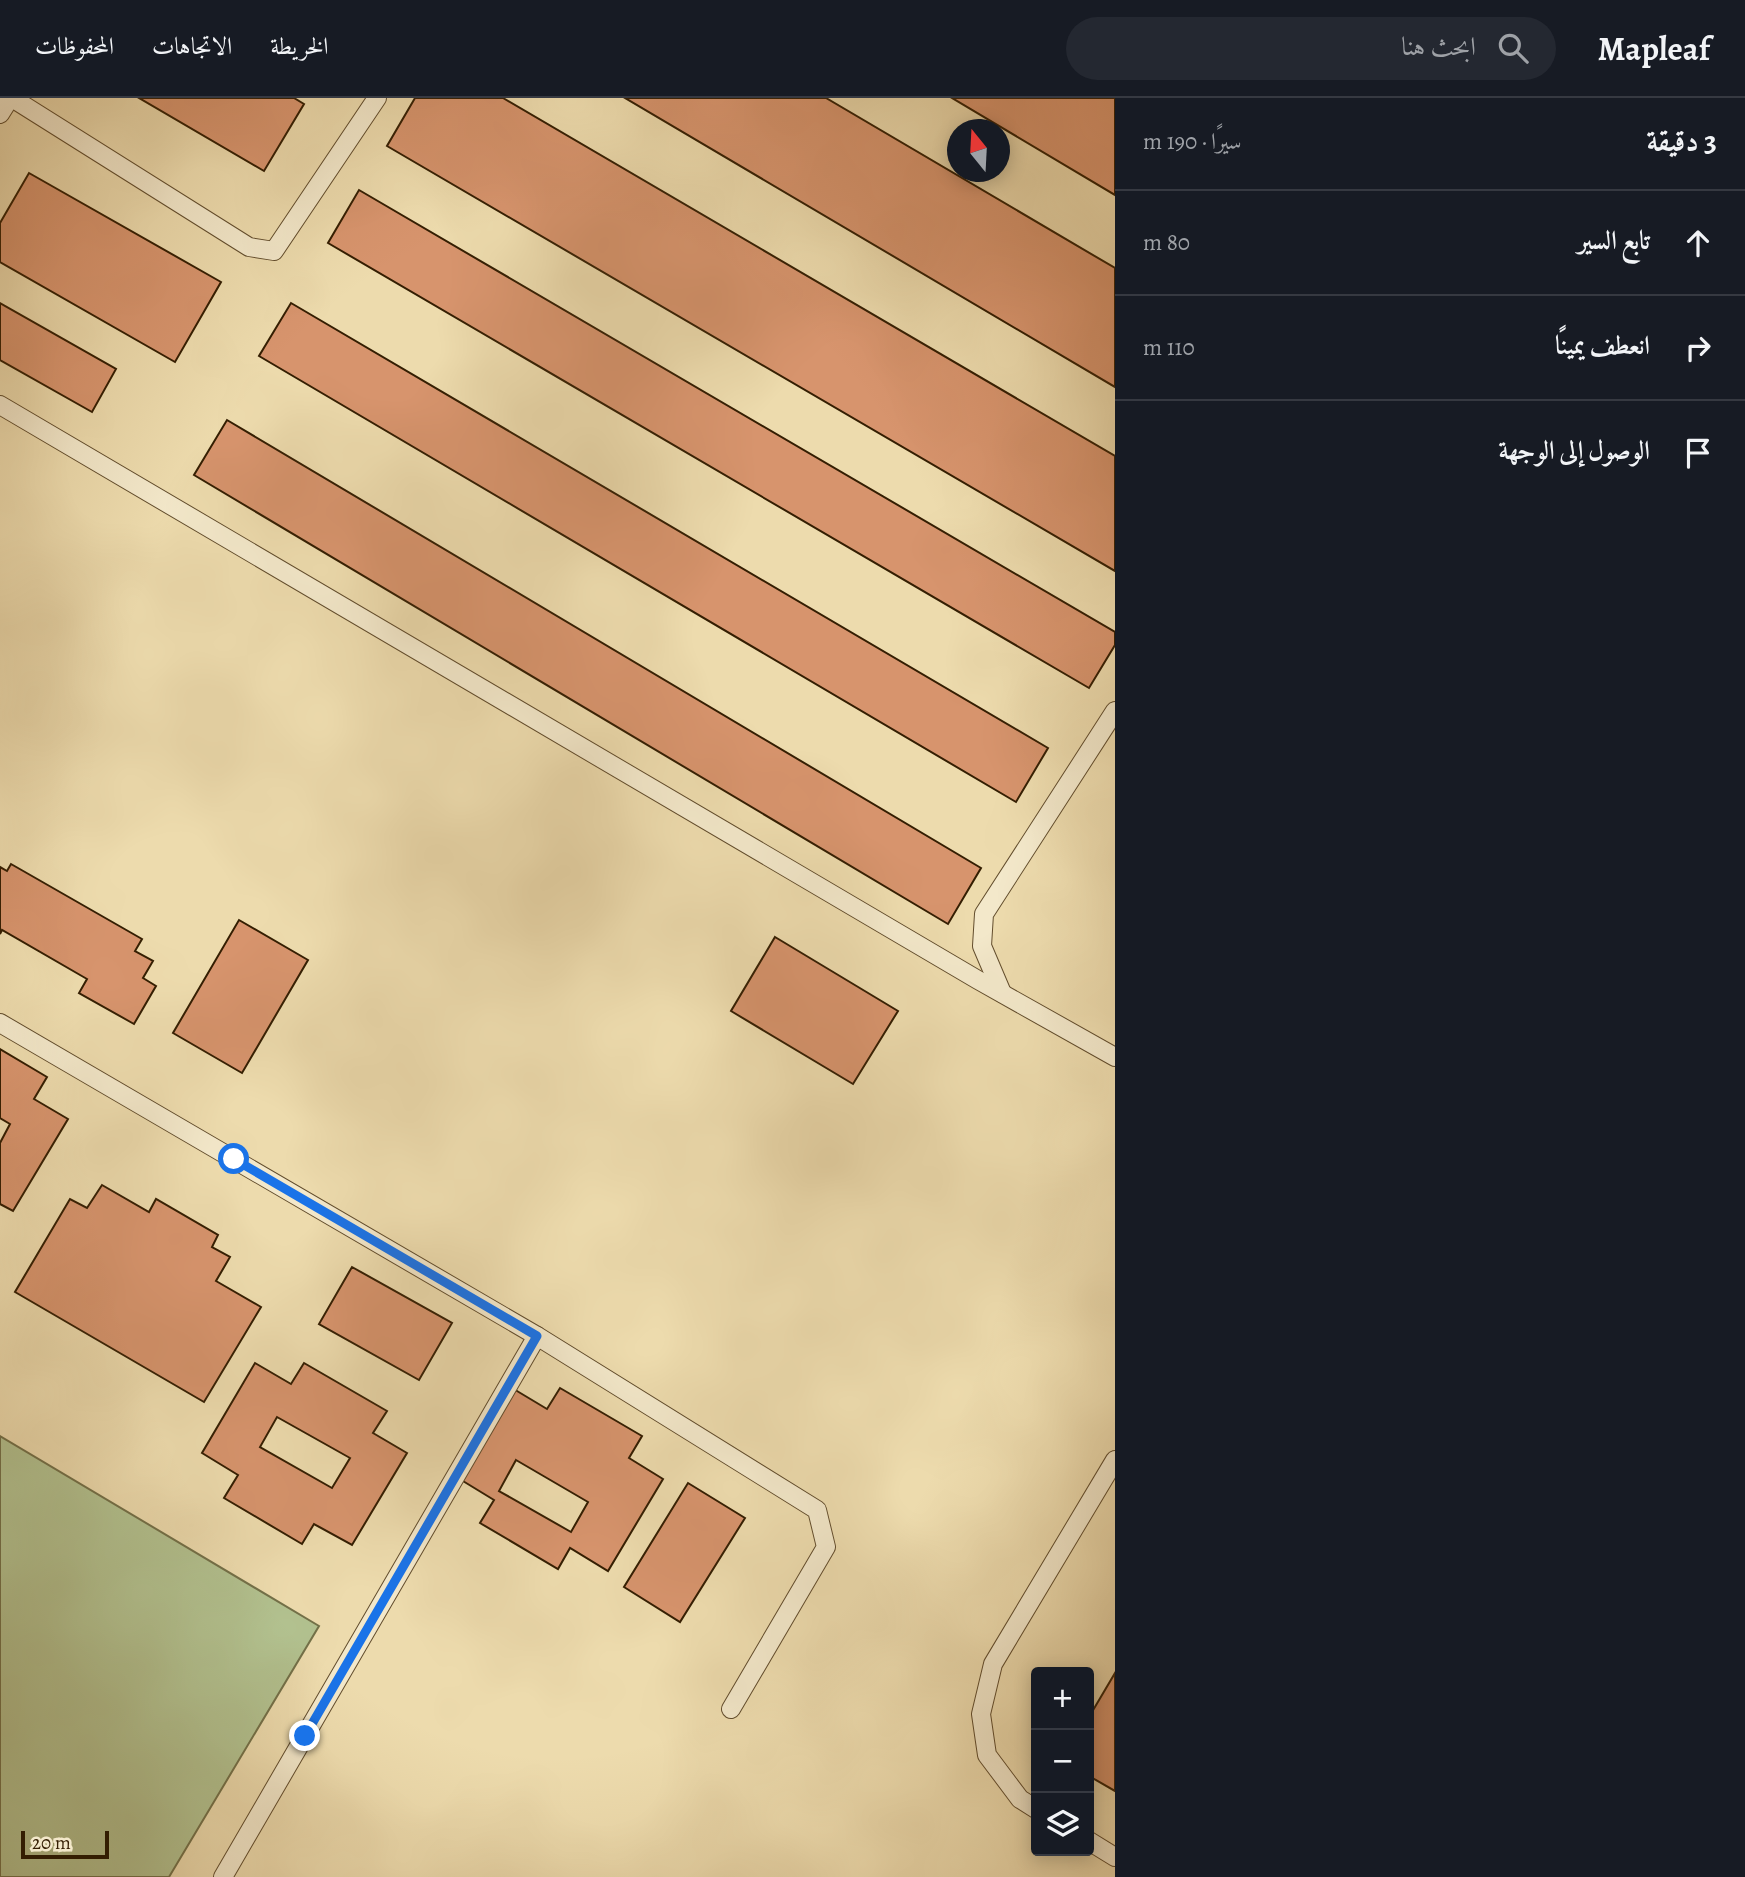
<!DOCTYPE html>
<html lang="ar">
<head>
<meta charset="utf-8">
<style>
  body { margin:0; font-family:Alegreya,Amiri,serif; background:#242831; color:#f1f3f6; direction:rtl }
  .controls { position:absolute; right:21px; bottom:21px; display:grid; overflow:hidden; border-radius:7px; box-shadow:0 4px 18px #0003 }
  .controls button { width:63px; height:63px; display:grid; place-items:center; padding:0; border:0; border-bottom:2px solid #363941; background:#171b24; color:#f1f3f6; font:35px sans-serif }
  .compass { position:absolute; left:947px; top:21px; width:63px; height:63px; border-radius:50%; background:#171b24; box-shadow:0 4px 18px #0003; rotate:342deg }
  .scale { position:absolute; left:21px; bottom:18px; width:88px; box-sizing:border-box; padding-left:7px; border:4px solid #341e02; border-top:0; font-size:19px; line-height:24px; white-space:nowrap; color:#341e02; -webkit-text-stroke:5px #f3e8ca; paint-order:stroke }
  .stop { position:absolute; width:21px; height:21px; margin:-16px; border:5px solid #1a73e8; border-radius:50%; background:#fff }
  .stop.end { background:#1a73e8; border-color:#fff; box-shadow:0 2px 7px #0008 }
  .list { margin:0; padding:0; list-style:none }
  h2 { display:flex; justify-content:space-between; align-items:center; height:91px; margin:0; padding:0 28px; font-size:30px }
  h2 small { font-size:23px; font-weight:400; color:#9ea1a6 }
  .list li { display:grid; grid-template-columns:46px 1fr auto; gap:21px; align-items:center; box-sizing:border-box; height:105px; padding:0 28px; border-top:2px solid #363941 }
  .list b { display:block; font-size:26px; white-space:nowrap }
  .list em { font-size:23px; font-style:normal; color:#9ea1a6 }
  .icon { flex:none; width:38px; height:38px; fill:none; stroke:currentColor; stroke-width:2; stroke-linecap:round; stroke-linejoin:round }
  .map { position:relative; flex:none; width:1115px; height:1779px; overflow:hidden; direction:ltr }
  header { display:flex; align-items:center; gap:42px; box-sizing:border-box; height:98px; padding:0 35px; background:#171b24; border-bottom:2px solid #363941 }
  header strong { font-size:33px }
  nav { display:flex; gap:38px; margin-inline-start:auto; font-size:24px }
  .search { width:490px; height:63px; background:#242831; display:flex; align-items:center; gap:18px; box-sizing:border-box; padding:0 24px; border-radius:38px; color:#9ea1a6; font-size:26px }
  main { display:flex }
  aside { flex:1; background:#171b24 }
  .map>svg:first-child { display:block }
  .green { fill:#b2c18f; stroke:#737048; stroke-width:2 }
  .building { fill:#d7946d; stroke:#341e02; stroke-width:2; fill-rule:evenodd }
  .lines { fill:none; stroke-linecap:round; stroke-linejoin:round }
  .lane-casing { stroke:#624d2d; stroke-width:20 }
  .lane { stroke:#f3e8ca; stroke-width:18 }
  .route { stroke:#1a73e8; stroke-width:9 }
</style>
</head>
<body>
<header>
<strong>Mapleaf</strong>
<div class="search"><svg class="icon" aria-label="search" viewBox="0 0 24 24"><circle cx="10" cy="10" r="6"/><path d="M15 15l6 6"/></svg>ابحث هنا</div>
<nav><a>الخريطة</a><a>الاتجاهات</a><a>المحفوظات</a></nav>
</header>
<main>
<aside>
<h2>3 دقيقة<small>سيرًا · 190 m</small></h2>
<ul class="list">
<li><svg class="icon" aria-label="ahead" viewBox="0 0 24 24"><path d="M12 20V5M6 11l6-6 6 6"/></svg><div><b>تابع السير</b></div><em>80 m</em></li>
<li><svg class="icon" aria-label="right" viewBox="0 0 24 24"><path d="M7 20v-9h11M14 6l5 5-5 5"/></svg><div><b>انعطف يمينًا</b></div><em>110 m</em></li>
<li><svg class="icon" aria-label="arrive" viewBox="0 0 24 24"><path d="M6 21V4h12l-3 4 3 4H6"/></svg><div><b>الوصول إلى الوجهة</b></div></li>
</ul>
</aside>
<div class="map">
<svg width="1115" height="1779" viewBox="0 0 1115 1779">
  <rect width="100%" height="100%" fill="#eddbad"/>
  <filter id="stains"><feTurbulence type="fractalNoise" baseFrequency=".00286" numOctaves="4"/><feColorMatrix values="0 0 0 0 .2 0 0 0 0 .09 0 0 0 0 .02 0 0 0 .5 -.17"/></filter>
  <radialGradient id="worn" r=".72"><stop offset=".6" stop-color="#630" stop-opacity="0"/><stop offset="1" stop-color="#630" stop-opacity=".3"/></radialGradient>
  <polygon class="green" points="0,1338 319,1528 169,1779 0,1779"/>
  <g class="building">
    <polygon points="139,0 294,0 304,6 264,73"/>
    <polygon points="415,0 503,0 1115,358 1115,473 387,48"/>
    <polygon points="625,0 826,0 1115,170 1115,289"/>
    <polygon points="952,0 1115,0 1115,97"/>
    <polygon points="29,75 221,184 175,264 0,164 0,125"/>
    <polygon points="359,92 1115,534 1115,547 1089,590 328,145"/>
    <polygon points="0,205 116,271 92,314 0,262"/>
    <polygon points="291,205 1048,650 1016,704 259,258"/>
    <polygon points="227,322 981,770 948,826 194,377"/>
    <polygon points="11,766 142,841 135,853 153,863 143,880 156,888 134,926 79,895 87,881 2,832 0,836 0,769 7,773"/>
    <polygon points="239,822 308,862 242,975 173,935"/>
    <polygon points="775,839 898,913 853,986 731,913"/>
    <polygon points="0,951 47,979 34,1001 68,1021 13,1113 0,1106 0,1045 10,1026 0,1020"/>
    <polygon points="102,1087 149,1114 156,1101 218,1137 212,1149 230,1159 216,1183 261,1209 204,1304 15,1194 70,1101 87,1110"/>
    <polygon points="352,1169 452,1225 419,1282 319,1226"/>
    <path d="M 255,1265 L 291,1286 L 304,1265 L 387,1313 L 373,1335 L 407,1355 L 352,1447 L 314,1426 L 302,1446 L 224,1400 L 238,1377 L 202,1355 ZM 277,1319 L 350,1360 L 332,1390 L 260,1349 Z"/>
    <path d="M 512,1290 L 547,1311 L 560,1290 L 642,1338 L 629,1360 L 663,1381 L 608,1473 L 570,1450 L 558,1471 L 480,1425 L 494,1402 L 458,1380 ZM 516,1362 L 588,1404 L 571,1434 L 499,1393 Z"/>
    <polygon points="688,1385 745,1420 680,1524 624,1489"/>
    <polygon points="1115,1575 1115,1693 1089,1678 1089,1619"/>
  </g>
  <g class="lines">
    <defs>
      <g id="lane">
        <polyline points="12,0 249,149 274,153 377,0"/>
        <polyline points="0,16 10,0"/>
        <polyline points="0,307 978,882 1115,959"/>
        <polyline points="1002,895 982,848 984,816 1115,613"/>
        <polyline points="0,925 537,1238 817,1412 826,1449 731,1611"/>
        <polyline points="1036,1711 1020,1701 987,1657 981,1616 993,1566 1115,1362"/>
        <polyline points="1089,1743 1115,1759"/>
        <polyline points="223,1779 537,1238"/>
      </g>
    </defs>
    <use href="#lane" class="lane-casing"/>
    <use href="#lane" class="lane"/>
  </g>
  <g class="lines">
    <polyline class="route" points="234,1061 537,1238 305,1638"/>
  </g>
  <rect width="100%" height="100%" filter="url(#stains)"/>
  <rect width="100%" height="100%" fill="url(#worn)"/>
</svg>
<div class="controls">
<button>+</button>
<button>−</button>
<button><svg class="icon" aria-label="layers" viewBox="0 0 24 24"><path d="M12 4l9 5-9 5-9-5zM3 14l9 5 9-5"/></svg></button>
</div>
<svg class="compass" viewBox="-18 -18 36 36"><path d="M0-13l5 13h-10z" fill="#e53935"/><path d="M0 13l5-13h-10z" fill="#9ea1a6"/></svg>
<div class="scale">20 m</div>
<div class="stop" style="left:234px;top:1061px"></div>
<div class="stop end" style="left:305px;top:1638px"></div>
</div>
</main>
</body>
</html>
